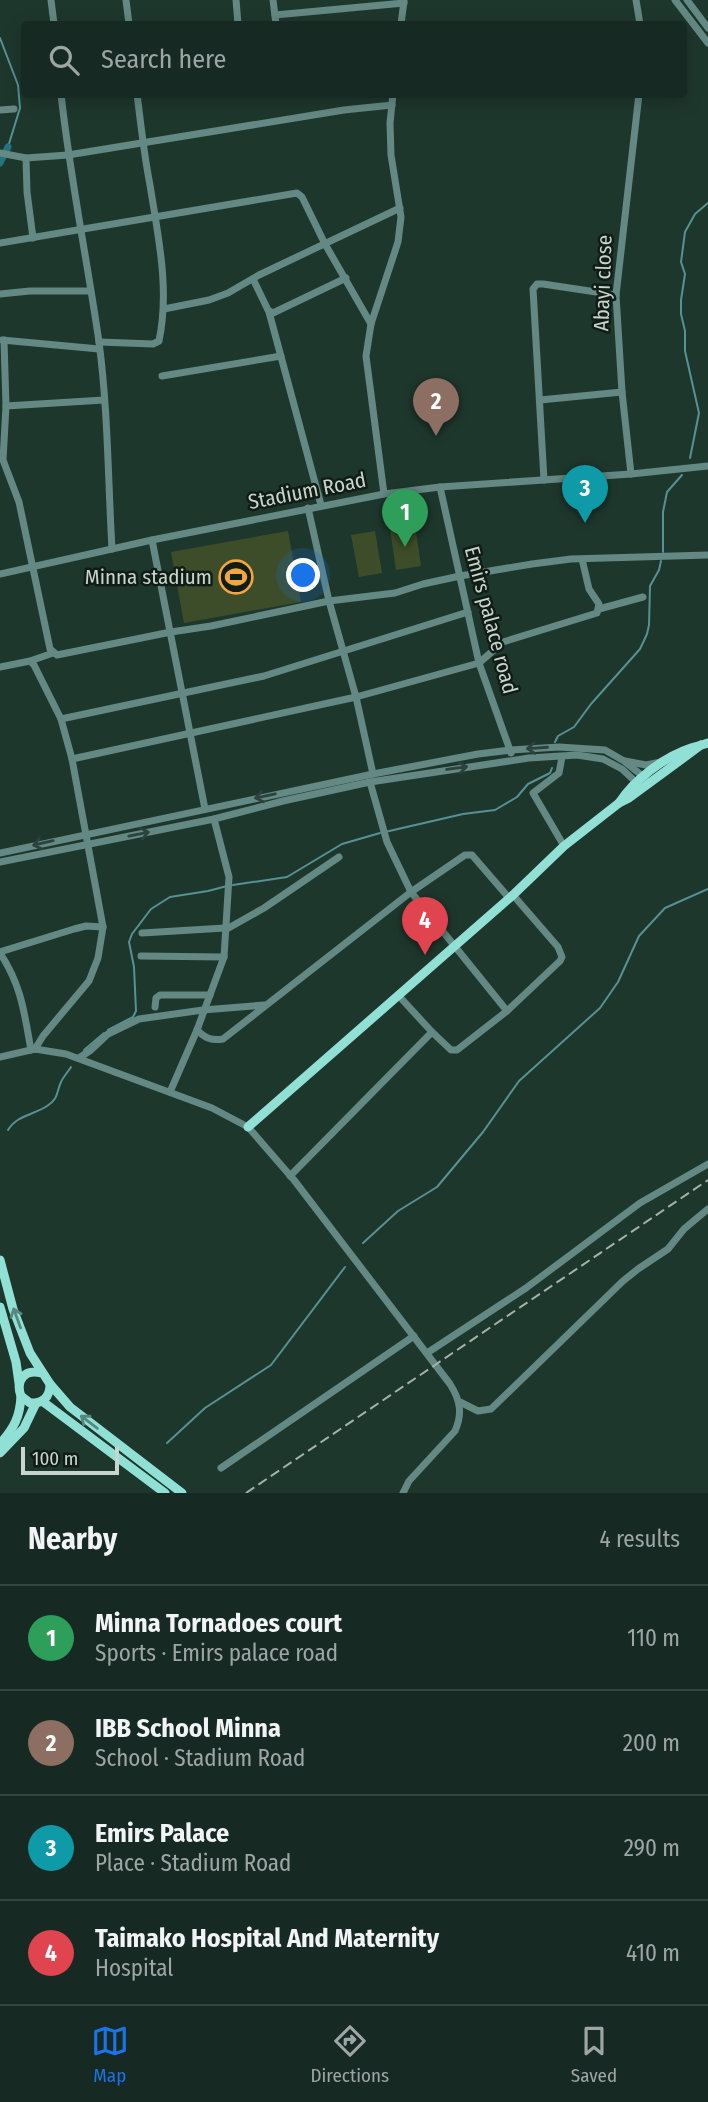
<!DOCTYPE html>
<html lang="en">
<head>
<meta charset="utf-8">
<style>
  body { margin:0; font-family:"Fira Sans Condensed",sans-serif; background:#1f312a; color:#f1f3f6 }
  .scale { position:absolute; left:21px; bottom:18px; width:98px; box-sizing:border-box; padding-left:7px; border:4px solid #c7d5ce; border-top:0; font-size:19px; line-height:24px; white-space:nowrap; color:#c7d5ce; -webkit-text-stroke:5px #111c17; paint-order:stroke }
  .you { position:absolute; left:304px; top:576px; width:24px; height:24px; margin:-18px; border:5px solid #fff; border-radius:50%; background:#1a73e8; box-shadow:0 0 0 10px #1a73e833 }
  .badge { display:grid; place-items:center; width:46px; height:46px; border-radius:50%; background:#1a73e8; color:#fff; font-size:23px; font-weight:700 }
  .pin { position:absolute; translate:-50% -58px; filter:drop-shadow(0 2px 4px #0008) }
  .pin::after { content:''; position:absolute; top:37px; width:24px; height:21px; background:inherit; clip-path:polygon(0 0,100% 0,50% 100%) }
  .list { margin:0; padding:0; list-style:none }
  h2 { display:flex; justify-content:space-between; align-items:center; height:91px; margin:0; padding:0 28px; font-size:30px }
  h2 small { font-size:23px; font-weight:400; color:#9ea6a5 }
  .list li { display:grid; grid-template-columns:46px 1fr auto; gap:21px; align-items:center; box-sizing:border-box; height:105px; padding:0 28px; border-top:2px solid #354540 }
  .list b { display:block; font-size:26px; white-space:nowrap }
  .list p { margin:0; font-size:23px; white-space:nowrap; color:#9ea6a5 }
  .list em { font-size:23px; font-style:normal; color:#9ea6a5 }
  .icon { flex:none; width:38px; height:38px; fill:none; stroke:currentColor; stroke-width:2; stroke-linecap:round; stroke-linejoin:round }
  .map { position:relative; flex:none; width:708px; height:1493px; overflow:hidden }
  .search { position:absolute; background:#162922; box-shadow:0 4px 18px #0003; left:21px; right:21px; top:21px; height:77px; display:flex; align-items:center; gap:18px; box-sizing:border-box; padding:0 24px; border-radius:7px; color:#9ea6a5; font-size:26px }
  .sheet { height:511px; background:#162922 }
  nav { display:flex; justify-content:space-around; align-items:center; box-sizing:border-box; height:98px; border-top:2px solid #354540; background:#162922; font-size:19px; color:#9ea6a5 }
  nav a { display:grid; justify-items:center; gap:4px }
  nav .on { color:#1a73e8 }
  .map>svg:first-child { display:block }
  .green { fill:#3e4d29 }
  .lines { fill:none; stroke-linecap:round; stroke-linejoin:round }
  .stream { stroke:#569194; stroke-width:2 }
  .canal { stroke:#26747b; stroke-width:7 }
  .minor { stroke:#648883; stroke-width:7 }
  .major { stroke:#91e0d5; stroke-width:9 }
  .rail { stroke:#a2b3ab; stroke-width:2; stroke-dasharray:10 5; stroke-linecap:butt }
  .oneway { stroke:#2e423d }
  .oneway2 { stroke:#578880 }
  .labels { text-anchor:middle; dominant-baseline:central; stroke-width:5; stroke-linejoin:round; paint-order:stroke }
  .street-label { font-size:21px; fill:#c7d5ce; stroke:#111c17 }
  .poi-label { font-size:21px; fill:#c7d5ce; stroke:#111c17; text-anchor:end }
</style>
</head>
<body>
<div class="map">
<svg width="708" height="1493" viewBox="0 0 708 1493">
  <rect width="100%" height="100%" fill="#1e372d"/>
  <g class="green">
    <polygon points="415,525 421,566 396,570 390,529"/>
    <polygon points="288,531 301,602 184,623 171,552"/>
    <polygon points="375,531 382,573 359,577 351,535"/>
  </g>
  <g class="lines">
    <g class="stream">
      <polyline points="0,38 18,85 20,108 8,147"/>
      <polyline points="690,458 699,413 685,351 685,331 681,314 681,300 685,274 681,262 685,232 695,214 708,203"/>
      <polyline points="663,552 663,512 667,492 682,475"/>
      <polyline points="555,742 558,736 574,727 591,704 640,649 647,634 649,625 650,586 659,570 661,561"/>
      <polyline points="385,832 463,814 495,810 517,797 528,784 550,773 552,768"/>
      <polyline points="233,885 287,877 342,844 380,833"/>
      <polyline points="108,1030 133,1017 136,1011 134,967 129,942 132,934 151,909 170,897 208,891 227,886"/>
      <polyline points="84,1050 104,1033"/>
      <path d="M 8,1130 C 17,1115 34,1115 47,1106 C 59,1098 56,1093 61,1082 C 63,1077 68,1072 71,1067"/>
      <polyline points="363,1243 398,1211 437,1187 483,1132 519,1081 600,1008 618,982 639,936 665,908 708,889"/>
      <polyline points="167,1443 205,1408 271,1365 345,1267"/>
    </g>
    <polyline class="canal" points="0,163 8,147"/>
    <g class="minor">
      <polyline points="51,0 54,24"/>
      <polyline points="126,0 129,24"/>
      <polyline points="236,0 238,24"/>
      <polyline points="273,0 276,24"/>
      <polyline points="636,0 640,24"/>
      <polyline points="675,0 708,43"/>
      <polyline points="687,0 708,28"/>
      <polyline points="275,15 404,3"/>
      <polyline points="401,24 404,1"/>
      <path d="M 61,94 C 70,177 87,259 99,342 C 108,410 108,480 112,549"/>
      <polyline points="0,110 14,109"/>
      <polyline points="0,153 26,158 68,155 344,110 392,105"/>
      <polyline points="26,158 27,192 33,238"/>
      <polyline points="0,243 297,193 302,197 325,244 371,324"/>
      <polyline points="253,279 268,310 273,313 346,278"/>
      <polyline points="0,294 30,291 89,291"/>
      <polyline points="164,309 209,300 228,293 259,275 400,208"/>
      <polyline points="269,312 321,505"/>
      <polyline points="2,340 99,349"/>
      <polyline points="4,340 6,406 3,460 19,502 50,649 57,655 171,632 211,626 329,601 395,593 423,584 460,576 532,564 571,559 708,555"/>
      <path d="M 99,342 L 153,344 L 159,341 C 170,289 158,236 150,185 C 144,155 141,125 137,94"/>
      <polyline points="162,376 281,356"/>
      <polyline points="540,400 622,392"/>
      <polyline points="6,406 104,400"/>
      <polyline points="631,474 622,392 616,295 639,94"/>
      <polyline points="544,480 533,289 537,284 543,284 616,295"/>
      <polyline points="440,487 479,663 511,753"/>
      <polyline points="384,494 366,356 371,324 398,242 401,217 391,155 390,123 393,94"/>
      <polyline points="308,508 329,601 356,697 373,774"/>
      <polyline points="152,540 205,809"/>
      <polyline points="0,574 152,540 384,494 440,487 631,474 708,466"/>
      <polyline points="599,609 643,597"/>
      <polyline points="30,661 53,653"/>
      <polyline points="0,667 30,661 34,665 61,719 72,759 103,927 98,958 89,981 43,1036 35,1049"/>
      <polyline points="61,719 264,676 468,612"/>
      <polyline points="562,757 559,773 533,793 564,846"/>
      <polyline points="72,759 356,697 479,663 503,642 597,613 599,604 589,589 582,559"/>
      <polyline points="625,761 646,765 661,762"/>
      <polyline points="370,782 387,842 411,892 507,1011 457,1050 451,1050 432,1032"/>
      <polyline points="0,853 373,774 478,754 511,750 559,747 605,750 624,761 645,778"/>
      <polyline points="0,862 214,819 283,801 370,782 529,758 577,755 603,759 622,769 638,784"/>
      <polyline points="225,930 264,908 339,857"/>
      <polyline points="142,933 225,928"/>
      <polyline points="0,952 74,929 86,926 103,927"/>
      <path d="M 0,953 C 22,987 24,1012 31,1050"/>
      <polyline points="141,956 224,957"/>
      <polyline points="155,1007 156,998 160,995 210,995"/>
      <polyline points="507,1011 560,961 562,957 558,947 513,895"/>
      <path d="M 197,1030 C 205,1038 211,1041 223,1039 L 411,892 L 465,855 L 472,855 L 509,898"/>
      <path d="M 0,1057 L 35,1049 L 66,1054 L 212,1108 L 248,1127 L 294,1180 L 450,1384 C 460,1400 463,1413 455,1431 L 409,1481 L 403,1493"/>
      <polyline points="79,1058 91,1050 108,1034 139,1019 203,1010 264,1005"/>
      <polyline points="170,1092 197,1030 224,957 229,877 214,819"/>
      <polyline points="290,1176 432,1032 398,995"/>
      <polyline points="427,1353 526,1288 640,1203 708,1164"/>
      <polyline points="460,1402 478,1411 491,1409 623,1281 638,1269 668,1249 684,1229 708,1209"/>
      <polyline points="221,1468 414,1336"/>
    </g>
    <g class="major">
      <path d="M 619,803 C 635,779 664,757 691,748 C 697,746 703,745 708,743"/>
      <polyline points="248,1127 513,895 564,846 619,803 629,798 701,745"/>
      <path d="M 0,1260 L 13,1309 L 30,1353 L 50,1384 C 50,1397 43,1404 30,1403 L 21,1396 C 15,1380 25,1369 41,1373"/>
      <polyline points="0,1307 16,1362 19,1383"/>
      <polyline points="50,1384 70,1407 182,1493"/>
      <polyline points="42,1401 165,1493"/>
      <path d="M 0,1444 C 14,1428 20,1417 21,1396"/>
      <polyline points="0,1453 24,1428 36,1403"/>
    </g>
    <polyline class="rail" points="246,1493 708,1180"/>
  </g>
  <defs><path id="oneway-shaft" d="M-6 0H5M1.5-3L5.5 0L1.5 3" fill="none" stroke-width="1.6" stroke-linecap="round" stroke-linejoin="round" transform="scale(1.75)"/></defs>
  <g class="oneway">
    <use href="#oneway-shaft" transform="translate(537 748) rotate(176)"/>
    <use href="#oneway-shaft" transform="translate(457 768) rotate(-8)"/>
    <use href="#oneway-shaft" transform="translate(265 796) rotate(168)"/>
    <use href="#oneway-shaft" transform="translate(139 834) rotate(-11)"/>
    <use href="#oneway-shaft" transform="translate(43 843) rotate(167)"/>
  </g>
  <g class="oneway2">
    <use href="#oneway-shaft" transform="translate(17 1318) rotate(-110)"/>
    <use href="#oneway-shaft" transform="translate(89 1422) rotate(-143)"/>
  </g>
  <defs>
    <symbol id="stadium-ring" viewBox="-11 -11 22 22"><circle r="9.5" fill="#111c17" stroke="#f1a63f" stroke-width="1.5"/><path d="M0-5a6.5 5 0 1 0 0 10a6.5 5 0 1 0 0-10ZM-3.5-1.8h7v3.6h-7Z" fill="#f1a63f"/></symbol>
  </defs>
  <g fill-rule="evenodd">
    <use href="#stadium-ring" x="217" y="558" width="38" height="38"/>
  </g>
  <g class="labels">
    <g class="street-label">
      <text transform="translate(603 283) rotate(-88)">Abayi close</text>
      <text transform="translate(307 491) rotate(-11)">Stadium Road</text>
      <text transform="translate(491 620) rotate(75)">Emirs palace road</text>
    </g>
    <g class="poi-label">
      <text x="212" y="577">Minna stadium</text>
    </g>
  </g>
</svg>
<div class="scale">100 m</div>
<div class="you"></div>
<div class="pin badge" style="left:405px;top:547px;background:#2e9e5b">1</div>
<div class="pin badge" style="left:436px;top:436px;background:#8d6e63">2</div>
<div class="pin badge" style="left:585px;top:523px;background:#0f9aa8">3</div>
<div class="pin badge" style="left:425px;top:955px;background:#e0444e">4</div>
<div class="search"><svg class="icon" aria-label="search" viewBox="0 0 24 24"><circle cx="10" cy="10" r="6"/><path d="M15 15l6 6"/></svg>Search here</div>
</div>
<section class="sheet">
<h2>Nearby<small>4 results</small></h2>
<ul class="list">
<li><span class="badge" style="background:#2e9e5b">1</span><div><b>Minna Tornadoes court</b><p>Sports · Emirs palace road</p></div><em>110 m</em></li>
<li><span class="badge" style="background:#8d6e63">2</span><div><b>IBB School Minna</b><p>School · Stadium Road</p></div><em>200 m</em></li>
<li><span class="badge" style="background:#0f9aa8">3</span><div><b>Emirs Palace</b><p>Place · Stadium Road</p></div><em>290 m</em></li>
<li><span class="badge" style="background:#e0444e">4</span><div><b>Taimako Hospital And Maternity</b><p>Hospital</p></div><em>410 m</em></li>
</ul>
</section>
<nav>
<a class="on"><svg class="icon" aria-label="map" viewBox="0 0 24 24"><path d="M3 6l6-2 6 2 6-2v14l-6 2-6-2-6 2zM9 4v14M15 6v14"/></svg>Map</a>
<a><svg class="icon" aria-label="directions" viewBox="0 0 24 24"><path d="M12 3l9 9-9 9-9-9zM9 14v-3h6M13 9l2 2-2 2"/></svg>Directions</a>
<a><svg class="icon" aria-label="saved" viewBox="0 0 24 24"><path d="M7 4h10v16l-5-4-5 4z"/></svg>Saved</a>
</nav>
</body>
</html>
